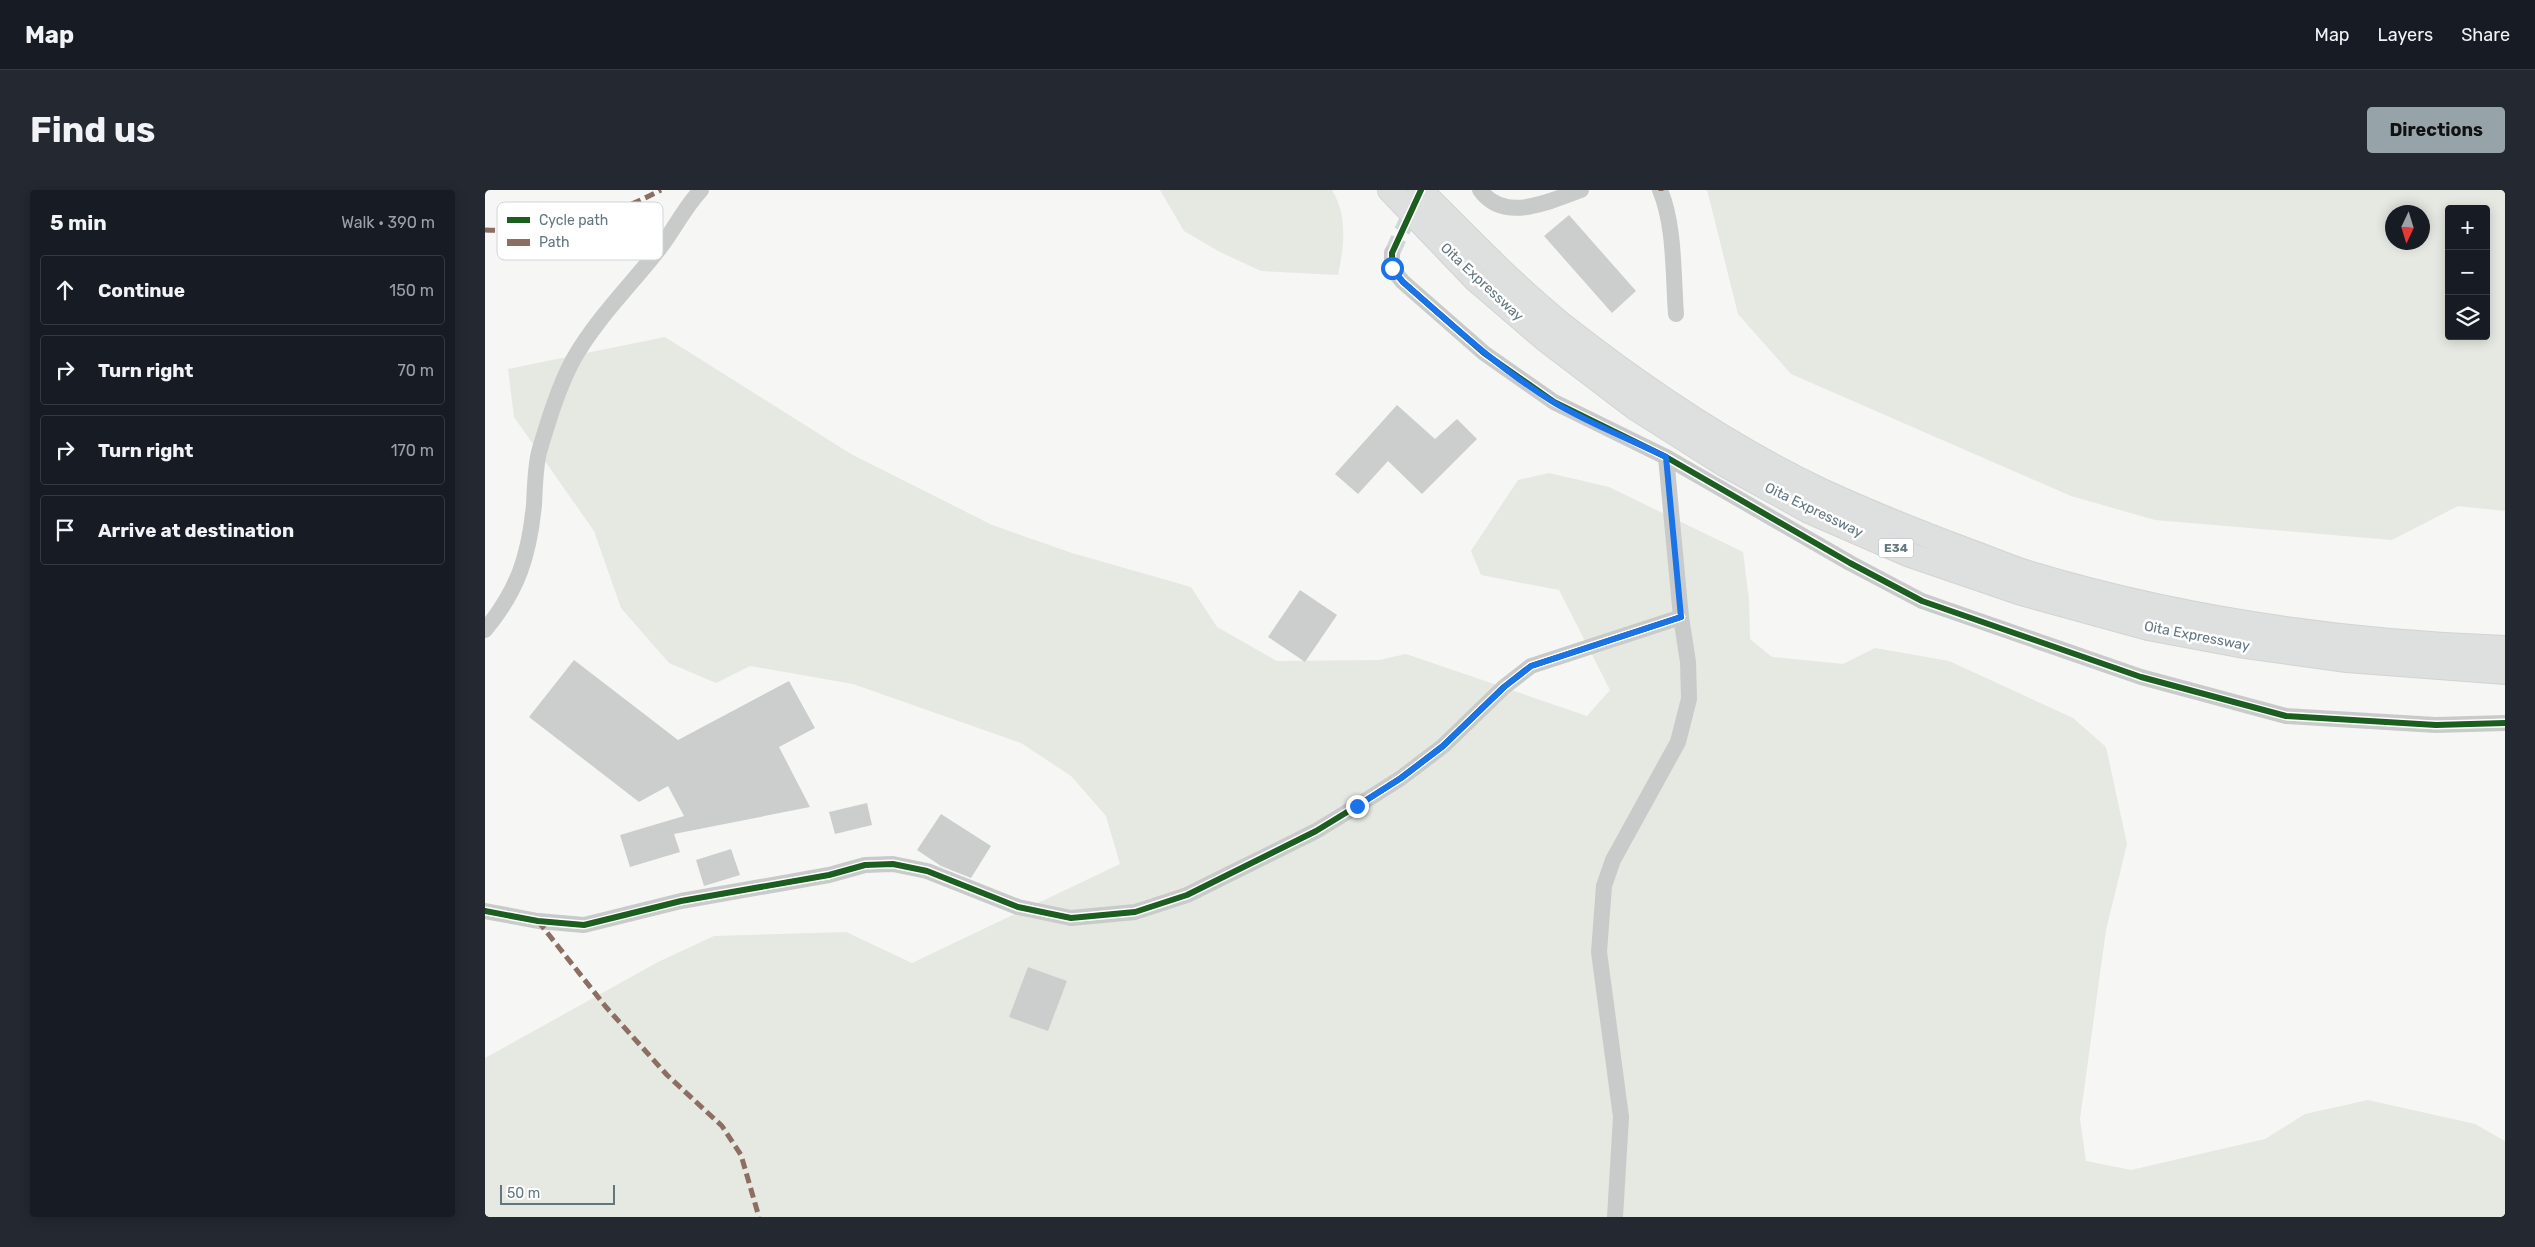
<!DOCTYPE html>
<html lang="en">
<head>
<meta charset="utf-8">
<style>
  body { margin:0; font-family:Rubik,sans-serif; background:#242831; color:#f1f3f6 }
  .controls { position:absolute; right:15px; top:15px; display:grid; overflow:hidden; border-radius:5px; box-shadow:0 2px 12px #0003 }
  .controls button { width:45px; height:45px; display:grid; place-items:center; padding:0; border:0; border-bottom:1px solid #363941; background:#171b24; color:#f1f3f6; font:25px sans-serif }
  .compass { position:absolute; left:1900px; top:15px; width:45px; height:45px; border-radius:50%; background:#171b24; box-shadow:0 2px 12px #0003; rotate:184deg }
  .scale { position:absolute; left:15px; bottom:12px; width:115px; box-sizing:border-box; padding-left:5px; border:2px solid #627680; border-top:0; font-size:14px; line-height:18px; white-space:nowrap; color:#627680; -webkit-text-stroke:4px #fff; paint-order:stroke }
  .stop { position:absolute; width:15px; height:15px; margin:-11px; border:4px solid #1a73e8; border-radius:50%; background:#fff }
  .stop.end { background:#1a73e8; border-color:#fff; box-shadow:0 1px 5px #0008 }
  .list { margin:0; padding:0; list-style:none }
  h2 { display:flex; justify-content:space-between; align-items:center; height:65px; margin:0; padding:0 20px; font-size:21px }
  h2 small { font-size:16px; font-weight:400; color:#9ea1a6 }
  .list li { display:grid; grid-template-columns:32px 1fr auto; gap:15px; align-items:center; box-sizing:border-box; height:70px; margin:0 10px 10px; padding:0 10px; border:1px solid #363941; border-radius:5px }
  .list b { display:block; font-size:19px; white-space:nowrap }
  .list em { font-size:16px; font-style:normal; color:#9ea1a6 }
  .icon { flex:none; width:28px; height:28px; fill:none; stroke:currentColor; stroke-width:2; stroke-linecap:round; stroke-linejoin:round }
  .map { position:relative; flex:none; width:2020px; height:1027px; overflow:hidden; border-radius:5px }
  header { display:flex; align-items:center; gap:30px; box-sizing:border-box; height:70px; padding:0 25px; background:#171b24; border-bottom:1px solid #363941 }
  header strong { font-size:24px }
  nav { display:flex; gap:28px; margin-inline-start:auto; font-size:18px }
  .intro { display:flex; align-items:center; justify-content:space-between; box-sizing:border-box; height:120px; padding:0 30px }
  h1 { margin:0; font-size:35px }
  .button { padding:12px 22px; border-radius:5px; background:#96a3a9; color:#111; font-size:18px; font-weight:700 }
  main { display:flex; gap:30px; padding:0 30px }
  aside { flex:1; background:#171b24; border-radius:5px; box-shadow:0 2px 12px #0003 }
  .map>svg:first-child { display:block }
  .green { fill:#e6e8e2; fill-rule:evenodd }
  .building { fill:#cccece }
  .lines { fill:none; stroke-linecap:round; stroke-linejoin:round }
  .minor-tunnel { stroke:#d1d6d8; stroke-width:16; stroke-dasharray:16 8; stroke-linecap:butt }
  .highway-casing { stroke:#d2d3d3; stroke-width:26 }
  .minor { stroke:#c9cbcb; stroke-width:16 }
  .highway { stroke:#dedfdf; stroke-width:24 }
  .quiet { stroke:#8d6e63; stroke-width:5; stroke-dasharray:10 5; stroke-linecap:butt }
  .cycleway-casing { stroke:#fff; stroke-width:9 }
  .cycleway { stroke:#1b5e20; stroke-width:6 }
  .route { stroke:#1a73e8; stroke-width:6 }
  .labels { text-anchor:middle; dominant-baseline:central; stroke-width:5; stroke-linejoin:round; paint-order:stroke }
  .shield { fill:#fff; stroke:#919fa6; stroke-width:1 }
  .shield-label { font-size:12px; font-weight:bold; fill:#627680 }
  .street-label { font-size:14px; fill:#627680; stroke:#fff }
  .key { fill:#fff; stroke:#d0d6d9; stroke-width:1 }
  .key-label { font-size:14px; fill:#627680 }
</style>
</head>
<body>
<header>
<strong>Map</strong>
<nav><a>Map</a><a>Layers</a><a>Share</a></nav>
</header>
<div class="intro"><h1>Find us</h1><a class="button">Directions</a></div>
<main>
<aside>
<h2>5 min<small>Walk · 390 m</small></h2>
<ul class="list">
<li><svg class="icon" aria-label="ahead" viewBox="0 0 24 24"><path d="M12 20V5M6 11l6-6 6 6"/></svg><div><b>Continue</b></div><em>150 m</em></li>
<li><svg class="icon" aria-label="right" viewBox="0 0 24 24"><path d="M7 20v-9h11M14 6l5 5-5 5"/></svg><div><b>Turn right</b></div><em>70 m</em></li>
<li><svg class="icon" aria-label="right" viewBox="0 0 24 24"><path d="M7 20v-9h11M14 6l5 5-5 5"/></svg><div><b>Turn right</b></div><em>170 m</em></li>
<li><svg class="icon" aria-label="arrive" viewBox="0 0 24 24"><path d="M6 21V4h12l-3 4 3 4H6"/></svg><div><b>Arrive at destination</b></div></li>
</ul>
</aside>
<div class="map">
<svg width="2020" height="1027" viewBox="0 0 2020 1027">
  <rect width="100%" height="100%" fill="#f6f6f5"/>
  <g class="green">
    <path d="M 675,0 L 847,0 C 863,27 859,56 853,85 L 776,81 L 735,62 L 699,41 Z"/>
    <path d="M 1222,0 L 2020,0 L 2020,321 L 1973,316 L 1907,350 L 1670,330 L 1586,306 L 1306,184 L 1253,124 ZM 1964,19 L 2001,19 L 2001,146 L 1964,146 ZM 1938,22 L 1938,52 L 1908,52 L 1908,22 Z"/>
    <polygon points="180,147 366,264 507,335 587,363 706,397 732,437 792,471 894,470 921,464 1102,526 1125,500 1074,400 996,385 986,361 1033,290 1064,283 1124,297 1258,362 1264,410 1265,449 1287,467 1358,474 1390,458 1464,471 1588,528 1621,557 1642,654 1621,740 1595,929 1601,971 1646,980 1780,949 1820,924 1883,910 1990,934 2020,951 2020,1027 0,1027 0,868 173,772 229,746 361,742 427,773 635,674 621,626 586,586 536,553 368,494 265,476 231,493 184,473 136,418 109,341 29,227 23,179"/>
  </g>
  <g class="building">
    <polygon points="1084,25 1151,101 1127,123 1059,46"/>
    <polygon points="912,215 950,249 972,229 992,249 937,304 903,271 873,304 850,284"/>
    <polygon points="815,400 852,425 820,472 783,447"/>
    <polygon points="89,470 193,550 304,491 330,538 294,557 325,617 189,644 195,662 145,677 135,645 199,626 183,596 154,612 44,527"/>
    <polygon points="382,613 387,635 350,644 344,622"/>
    <polygon points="456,624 506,656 486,688 456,676 432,660"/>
    <polygon points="246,659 255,685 219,696 211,670"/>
    <polygon points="543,777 582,791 563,841 524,827"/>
  </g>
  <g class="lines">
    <polyline class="minor-tunnel" points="907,63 930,13"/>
    <defs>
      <g id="highway">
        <polyline points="905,0 991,90 1061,150 1149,217 1239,274 1324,321 1425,365 1536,403 1663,438 1754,455 1862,470 2020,482"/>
        <path d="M 935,0 C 981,46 1026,93 1076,134 C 1156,197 1245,257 1337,301 C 1383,322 1430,341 1478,359 C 1501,367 1523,377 1546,384 C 1699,430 1860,452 2020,458"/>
      </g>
    </defs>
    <use href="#highway" class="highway-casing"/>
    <g class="minor">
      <path d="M 995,0 C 1020,34 1064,11 1096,0"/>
      <path d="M 1175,0 C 1190,35 1188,86 1191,124"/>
      <polyline points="907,63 907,79 918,92 999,163 1069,212 1181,267 1365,373 1437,411 1656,487 1801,526 1951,535 2020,533"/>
      <path d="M 0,440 C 33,400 44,366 49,315 C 50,298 50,279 54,262 C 63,232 73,198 88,170 C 111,129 146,95 174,59 C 189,40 199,18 216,0"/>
      <polyline points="0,721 53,731 99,735 196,711 344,685 380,675 408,674 442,681 533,717 586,728 650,722 702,705 831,641 872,616 916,588 958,556 1019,497 1046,476 1196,427"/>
      <polyline points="1130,1027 1136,927 1114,762 1119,696 1128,670 1193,552 1204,509 1203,472 1196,427 1181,267"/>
    </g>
    <use href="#highway" class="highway"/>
    <g class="quiet">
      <polyline points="1176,1 1176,0"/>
      <path d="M 0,40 C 62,43 121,29 176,0"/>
      <polyline points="53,731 121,817 182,885 237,936 256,965 274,1027"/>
    </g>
    <defs>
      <g id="cycleway">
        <polyline points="936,0 907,63 907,79 918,92 999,163 1069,212 1181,267 1365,373 1437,411 1656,487 1801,526 1951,535 2020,533"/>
        <polyline points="0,721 53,731 99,735 196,711 344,685 380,675 408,674 442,681 533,717 586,728 650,722 702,705 831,641 872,616 916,588 958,556 1019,497 1046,476 1196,427"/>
      </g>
    </defs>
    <use href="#cycleway" class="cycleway-casing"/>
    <use href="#cycleway" class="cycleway"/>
  </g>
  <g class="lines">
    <path class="route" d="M 872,616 L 916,588 L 958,556 L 1019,497 L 1046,476 L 1196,427 L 1181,267 C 1144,249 1103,233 1068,212 C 1013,178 966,134 918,92 L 907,78"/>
  </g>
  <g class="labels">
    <rect class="shield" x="1393.5" y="348.5" width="35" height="19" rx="4"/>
    <g class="shield-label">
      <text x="1411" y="358">E34</text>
    </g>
    <g class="street-label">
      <text transform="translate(997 92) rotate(43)">Oita Expressway</text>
      <text transform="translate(1329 320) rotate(26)">Oita Expressway</text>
      <text transform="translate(1712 446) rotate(11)">Oita Expressway</text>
    </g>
  </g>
  <rect x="12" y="12" width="166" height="58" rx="8" class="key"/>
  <rect x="22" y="27" width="23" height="6" fill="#1b5e20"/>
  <rect x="22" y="49" width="23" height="7" fill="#8d6e63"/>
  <g class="key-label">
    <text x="54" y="35">Cycle path</text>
    <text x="54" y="57">Path</text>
  </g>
</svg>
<div class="controls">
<button>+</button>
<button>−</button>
<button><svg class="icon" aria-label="layers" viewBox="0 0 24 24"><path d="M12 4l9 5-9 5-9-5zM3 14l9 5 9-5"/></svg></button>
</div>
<svg class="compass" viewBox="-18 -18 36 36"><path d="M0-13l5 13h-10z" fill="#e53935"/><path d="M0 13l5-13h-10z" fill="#9ea1a6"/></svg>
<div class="scale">50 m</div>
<div class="stop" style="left:907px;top:78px"></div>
<div class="stop end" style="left:872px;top:616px"></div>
</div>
</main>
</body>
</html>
